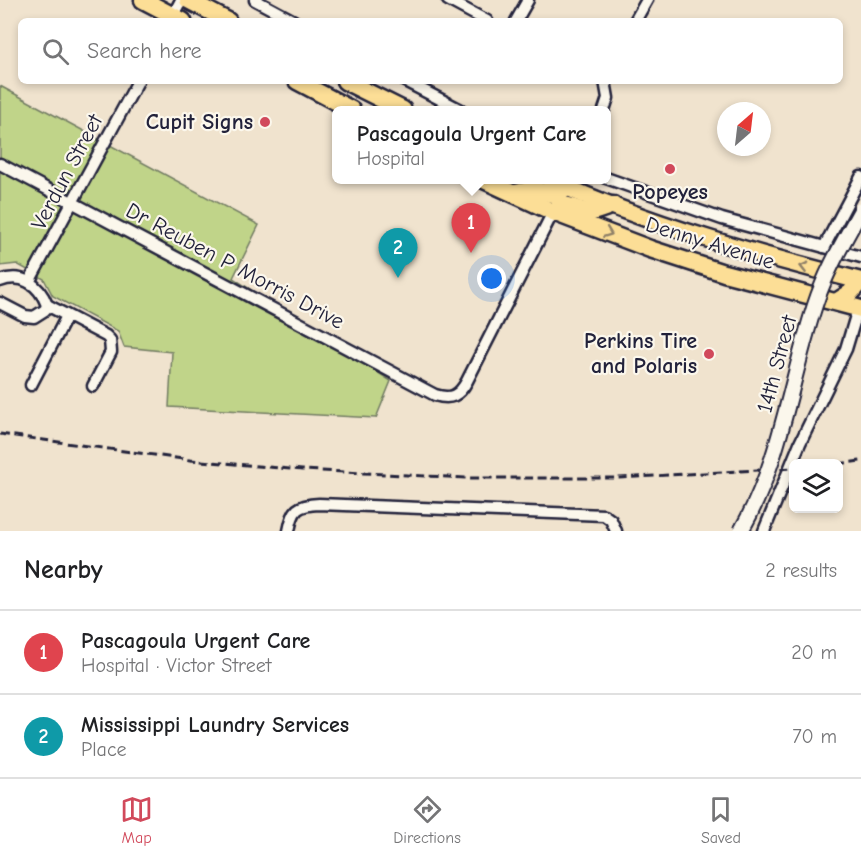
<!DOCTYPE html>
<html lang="en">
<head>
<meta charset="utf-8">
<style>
  body { margin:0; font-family:"Comic Neue",sans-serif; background:#f2f2f2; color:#202124 }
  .controls { position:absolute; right:18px; bottom:18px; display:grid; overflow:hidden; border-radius:9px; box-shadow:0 3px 9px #0003 }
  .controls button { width:54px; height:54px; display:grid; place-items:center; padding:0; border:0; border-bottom:2px solid #e0e0e0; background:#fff; color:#202124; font:30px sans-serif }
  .compass { position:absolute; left:717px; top:102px; width:54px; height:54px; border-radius:50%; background:#fff; box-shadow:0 3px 9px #0003; rotate:28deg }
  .you { position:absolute; left:492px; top:279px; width:21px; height:21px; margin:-15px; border:4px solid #fff; border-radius:50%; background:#1a73e8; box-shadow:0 0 0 9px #1a73e833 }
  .badge { display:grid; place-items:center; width:39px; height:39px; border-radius:50%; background:#d1495b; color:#fff; font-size:20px; font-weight:700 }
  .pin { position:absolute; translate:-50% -50px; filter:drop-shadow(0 2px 3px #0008) }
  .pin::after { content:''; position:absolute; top:32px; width:21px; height:18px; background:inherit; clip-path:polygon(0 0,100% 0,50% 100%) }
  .popup { position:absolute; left:332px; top:106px; width:279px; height:78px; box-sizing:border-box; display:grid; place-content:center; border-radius:9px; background:#fff; filter:drop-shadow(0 2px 4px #0005); font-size:20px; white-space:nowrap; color:#757577 }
  .popup b { font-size:22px; color:#202124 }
  .popup::after { content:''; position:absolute; left:50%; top:100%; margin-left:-12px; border:12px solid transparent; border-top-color:#fff }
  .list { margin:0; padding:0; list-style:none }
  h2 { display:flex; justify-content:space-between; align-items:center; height:78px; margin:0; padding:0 24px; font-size:26px }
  h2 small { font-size:20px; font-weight:400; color:#757577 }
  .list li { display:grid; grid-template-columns:39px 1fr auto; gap:18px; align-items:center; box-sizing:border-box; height:84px; padding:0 24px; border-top:2px solid #e0e0e0 }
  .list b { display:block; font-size:22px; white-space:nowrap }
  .list p { margin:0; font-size:20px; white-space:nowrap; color:#757577 }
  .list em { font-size:20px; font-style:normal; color:#757577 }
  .icon { flex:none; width:33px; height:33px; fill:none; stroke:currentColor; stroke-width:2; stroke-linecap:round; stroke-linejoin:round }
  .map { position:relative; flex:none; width:861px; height:531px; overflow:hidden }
  .search { position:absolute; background:#fff; box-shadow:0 3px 9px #0003; left:18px; right:18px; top:18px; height:66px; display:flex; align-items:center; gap:15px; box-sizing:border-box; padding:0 21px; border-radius:9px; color:#757577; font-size:22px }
  .sheet { height:246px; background:#fff }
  nav { display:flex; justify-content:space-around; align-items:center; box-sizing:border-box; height:84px; border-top:2px solid #e0e0e0; background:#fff; font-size:16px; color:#757577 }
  nav a { display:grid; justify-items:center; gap:3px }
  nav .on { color:#d1495b }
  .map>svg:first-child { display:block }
  .grass { fill:#c0d489; stroke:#717b62; stroke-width:1.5 }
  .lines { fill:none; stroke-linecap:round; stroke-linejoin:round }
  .street-casing { stroke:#22223b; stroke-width:15 }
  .primary-casing { stroke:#22223b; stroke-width:21 }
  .street { stroke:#fbf7ec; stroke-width:10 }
  .primary { stroke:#fcde96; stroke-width:16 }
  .rail { stroke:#22223b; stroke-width:3; stroke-dasharray:9 4.5; stroke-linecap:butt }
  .secondary-bridge-casing { stroke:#22223b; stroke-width:18; stroke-linecap:butt }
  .secondary-bridge { stroke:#fbf7ec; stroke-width:14 }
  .oneway { stroke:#8f8068 }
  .poi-dot { fill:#d1495b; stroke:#fbf7ec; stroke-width:2 }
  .labels { text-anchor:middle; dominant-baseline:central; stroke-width:4.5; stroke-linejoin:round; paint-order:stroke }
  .poi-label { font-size:22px; font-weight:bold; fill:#22223b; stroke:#fbf7ec; text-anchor:end }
  .street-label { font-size:22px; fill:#22223b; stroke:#fbf7ec }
</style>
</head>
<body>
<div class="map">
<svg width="861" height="531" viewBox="0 0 861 531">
  <rect width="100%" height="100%" fill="#f0e3ce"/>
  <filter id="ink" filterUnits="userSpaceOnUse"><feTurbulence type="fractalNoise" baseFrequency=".0167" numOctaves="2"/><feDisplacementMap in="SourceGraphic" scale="12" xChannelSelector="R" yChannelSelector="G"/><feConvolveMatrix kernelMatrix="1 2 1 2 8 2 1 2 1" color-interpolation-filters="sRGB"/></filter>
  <g filter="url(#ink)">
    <polygon class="grass" points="0,86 259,225 233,278 391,381 376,418 169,407 172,352 124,347 118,331 53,296 44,279 17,264 0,266"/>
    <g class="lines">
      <defs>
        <g id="street">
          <polyline points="255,0 294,21"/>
          <polyline points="448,0 487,21"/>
          <polyline points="170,21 181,0"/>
          <polyline points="516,21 528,0"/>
          <polyline points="635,21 647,0"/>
          <polyline points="405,81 461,110"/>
          <polyline points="604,110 608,98 605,81"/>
          <path d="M 0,164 L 435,395 C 451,400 459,396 467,381 L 553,212"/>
          <polyline points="606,178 722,219 861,257"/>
          <polyline points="824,247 861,177"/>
          <path d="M 0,281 C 22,273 39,284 47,305 L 45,310 L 34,317 L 25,316 L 0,303"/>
          <polyline points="29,282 138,81"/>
          <polyline points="47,305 106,336 110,340 111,352 93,386"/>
          <polyline points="31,385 67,316"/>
          <path d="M 289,531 C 293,509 297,505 319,504 L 604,515 L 611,520 L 616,531"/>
          <polyline points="764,531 800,443 846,349 858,309"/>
        </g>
        <g id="primary">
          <polyline points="143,0 183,21"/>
          <polyline points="188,0 228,21"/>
          <polyline points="297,81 352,110"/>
          <polyline points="345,81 403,110"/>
          <polyline points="484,180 553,212 650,249 724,273 861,309"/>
          <path d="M 550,180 C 650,225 755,254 861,281 L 850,293 L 836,302"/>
          <path d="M 514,193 C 521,192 528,190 535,190 C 548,191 557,201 566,187"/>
          <path d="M 553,212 C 566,198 575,211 589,212 C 596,212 606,207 613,205"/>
        </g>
      </defs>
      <use href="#street" class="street-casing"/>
      <use href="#primary" class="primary-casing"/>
      <use href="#street" class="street"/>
      <use href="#primary" class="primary"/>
      <g class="rail">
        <polyline points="0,434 190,460 302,470 468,478 617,478 794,468"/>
        <polyline points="838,464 861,461"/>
      </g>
      <defs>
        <path id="secondary-bridge" d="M 741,531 C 781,461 790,381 815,305 C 826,271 844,241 861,210"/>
      </defs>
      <use href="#secondary-bridge" class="secondary-bridge-casing"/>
      <use href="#secondary-bridge" class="secondary-bridge"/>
    </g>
    <defs><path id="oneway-chevron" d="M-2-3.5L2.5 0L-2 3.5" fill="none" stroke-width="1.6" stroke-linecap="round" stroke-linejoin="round" transform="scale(1.5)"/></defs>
    <g class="oneway">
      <use href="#oneway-chevron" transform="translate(608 233) rotate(21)"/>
      <use href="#oneway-chevron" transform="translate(804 267) rotate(-166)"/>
    </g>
  </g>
  <g class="poi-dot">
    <circle cx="265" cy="122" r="6"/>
    <circle cx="670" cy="169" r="6"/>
    <circle cx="709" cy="354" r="6"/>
  </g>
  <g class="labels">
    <g class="poi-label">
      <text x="253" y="122">Cupit Signs</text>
      <text x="670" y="192" text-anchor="middle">Popeyes</text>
      <text x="697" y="341">Perkins Tire<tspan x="697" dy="25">and Polaris</tspan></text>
    </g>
    <g class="street-label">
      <text transform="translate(67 172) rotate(-62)">Verdun Street</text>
      <text transform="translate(710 243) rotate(17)">Denny Avenue</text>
      <text transform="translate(235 266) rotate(28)">Dr Reuben P Morris Drive</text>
      <text transform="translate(777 364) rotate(-75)">14th Street</text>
    </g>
  </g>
</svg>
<div class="controls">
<button><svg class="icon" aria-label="layers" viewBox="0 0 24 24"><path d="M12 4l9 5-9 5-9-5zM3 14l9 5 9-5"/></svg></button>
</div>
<svg class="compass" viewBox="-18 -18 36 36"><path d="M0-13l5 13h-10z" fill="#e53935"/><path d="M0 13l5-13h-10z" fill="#757577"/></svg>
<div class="you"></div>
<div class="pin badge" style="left:471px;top:253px;background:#e0444e">1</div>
<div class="popup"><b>Pascagoula Urgent Care</b>Hospital</div>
<div class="pin badge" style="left:398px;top:278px;background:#0f9aa8">2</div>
<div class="search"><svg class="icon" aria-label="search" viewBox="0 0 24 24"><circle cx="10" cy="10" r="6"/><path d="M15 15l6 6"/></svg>Search here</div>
</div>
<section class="sheet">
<h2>Nearby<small>2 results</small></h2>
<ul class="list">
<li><span class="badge" style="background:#e0444e">1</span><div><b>Pascagoula Urgent Care</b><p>Hospital · Victor Street</p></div><em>20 m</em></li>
<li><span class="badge" style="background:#0f9aa8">2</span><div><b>Mississippi Laundry Services</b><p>Place</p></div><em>70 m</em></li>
</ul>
</section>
<nav>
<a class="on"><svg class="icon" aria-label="map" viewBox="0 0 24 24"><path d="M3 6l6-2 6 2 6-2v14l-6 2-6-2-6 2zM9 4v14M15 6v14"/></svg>Map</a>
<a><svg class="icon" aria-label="directions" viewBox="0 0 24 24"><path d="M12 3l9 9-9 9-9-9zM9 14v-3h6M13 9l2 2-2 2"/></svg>Directions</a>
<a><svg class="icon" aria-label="saved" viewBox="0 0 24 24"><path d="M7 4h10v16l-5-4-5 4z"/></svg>Saved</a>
</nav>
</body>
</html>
